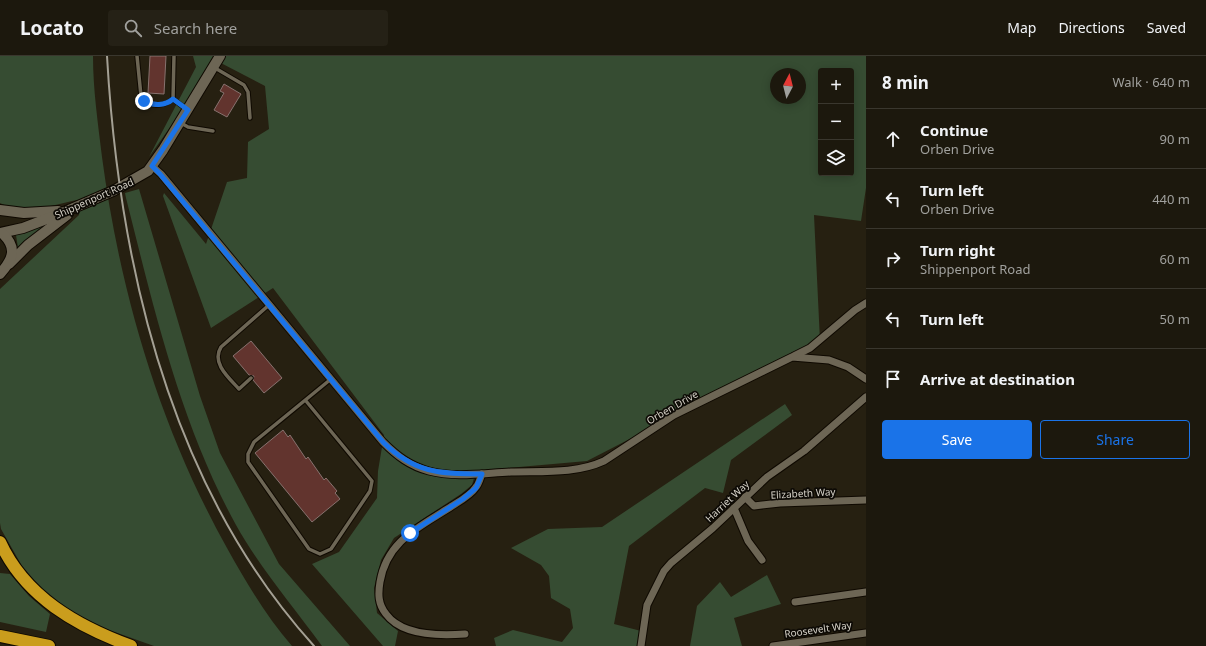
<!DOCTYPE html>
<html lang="en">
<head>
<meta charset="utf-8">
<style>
  body { margin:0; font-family:"Noto Sans",sans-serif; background:#252116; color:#f1f3f6 }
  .controls { position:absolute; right:12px; top:12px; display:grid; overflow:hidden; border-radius:4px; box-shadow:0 2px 10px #0003 }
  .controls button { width:36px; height:36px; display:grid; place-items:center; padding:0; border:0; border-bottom:1px solid #3a372e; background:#1c180d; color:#f1f3f6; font:20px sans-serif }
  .compass { position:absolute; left:770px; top:12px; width:36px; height:36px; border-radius:50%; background:#1c180d; box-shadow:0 2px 10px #0003; rotate:7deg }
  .stop { position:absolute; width:12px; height:12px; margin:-9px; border:3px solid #1a73e8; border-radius:50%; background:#fff }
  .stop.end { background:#1a73e8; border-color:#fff; box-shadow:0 1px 4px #0008 }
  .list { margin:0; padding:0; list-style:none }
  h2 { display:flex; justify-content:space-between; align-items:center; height:52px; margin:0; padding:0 16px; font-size:17px }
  h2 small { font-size:13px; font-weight:400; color:#a0a09d }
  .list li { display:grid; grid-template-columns:26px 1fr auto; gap:12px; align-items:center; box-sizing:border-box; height:60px; padding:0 16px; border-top:1px solid #3a372e }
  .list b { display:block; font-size:15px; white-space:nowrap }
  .list p { margin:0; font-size:13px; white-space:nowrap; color:#a0a09d }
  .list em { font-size:13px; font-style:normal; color:#a0a09d }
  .actions { display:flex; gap:8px; padding:12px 16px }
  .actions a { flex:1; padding:9px 0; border:1px solid #1a73e8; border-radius:4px; text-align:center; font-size:14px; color:#1a73e8 }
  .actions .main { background:#1a73e8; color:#fff }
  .icon { flex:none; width:22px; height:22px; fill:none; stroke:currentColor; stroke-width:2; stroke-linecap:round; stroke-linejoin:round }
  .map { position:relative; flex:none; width:866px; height:590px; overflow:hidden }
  header { display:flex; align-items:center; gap:24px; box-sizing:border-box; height:56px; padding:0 20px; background:#1c180d; border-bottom:1px solid #3a372e }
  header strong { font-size:19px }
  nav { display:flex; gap:22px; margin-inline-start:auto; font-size:14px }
  .search { width:280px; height:36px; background:#252116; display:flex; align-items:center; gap:10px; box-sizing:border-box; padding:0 14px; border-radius:4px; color:#a0a09d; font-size:15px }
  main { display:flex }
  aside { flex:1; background:#1c180d }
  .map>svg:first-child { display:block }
  .green { fill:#364c32; fill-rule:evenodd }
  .building { fill:#62342e; stroke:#87726f }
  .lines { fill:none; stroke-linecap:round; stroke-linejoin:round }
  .lane-casing { stroke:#0f0901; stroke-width:5.5 }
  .street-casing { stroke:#0f0901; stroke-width:9 }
  .secondary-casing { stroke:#0f0901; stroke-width:12 }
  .highway-casing { stroke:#0f0901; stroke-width:14 }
  .lane { stroke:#6d6655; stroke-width:3.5 }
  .street { stroke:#6d6655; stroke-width:7 }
  .secondary { stroke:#6d6655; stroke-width:10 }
  .highway { stroke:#ca9d1d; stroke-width:12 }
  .rail { stroke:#a4a094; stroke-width:2 }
  .route { stroke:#1a73e8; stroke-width:5 }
  .labels { text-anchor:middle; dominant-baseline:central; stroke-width:3.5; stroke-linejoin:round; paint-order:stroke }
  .street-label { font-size:10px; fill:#d5d1c7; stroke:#0d0a05 }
</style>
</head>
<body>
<header>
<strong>Locato</strong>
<div class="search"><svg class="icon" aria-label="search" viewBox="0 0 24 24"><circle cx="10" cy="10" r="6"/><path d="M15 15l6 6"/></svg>Search here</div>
<nav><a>Map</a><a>Directions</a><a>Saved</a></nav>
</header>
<main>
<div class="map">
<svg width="866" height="590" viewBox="0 0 866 590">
  <rect width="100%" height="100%" fill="#262011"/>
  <g class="green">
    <path d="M 0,0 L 93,0 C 93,34 98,67 102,101 C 120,237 160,372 227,492 C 246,526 266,560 292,590 L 154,590 L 109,574 L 74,557 L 47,539 L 22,510 L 1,473 L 0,467 L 0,233 L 79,159 L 77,144 C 53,149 24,160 0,147 Z"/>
    <path d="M 193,0 L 866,0 L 866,132 L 861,165 L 814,159 L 820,285 L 587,405 L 484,414 L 474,422 L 472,429 L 461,438 L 394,482 L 381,504 L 374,532 L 377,557 L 398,575 L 395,590 L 383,590 L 312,508 L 339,496 L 377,442 L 378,415 L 384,379 L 273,232 L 211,272 L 163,140 L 164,137 L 206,188 L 227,126 L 247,122 L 248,86 L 269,73 L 265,30 L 217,5 L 149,101 L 196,11 ZM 821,15 L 851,15 L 851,117 L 821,117 ZM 776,18 L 800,18 L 800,42 L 776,42 Z"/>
    <path d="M 139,133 L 200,340 L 220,397 L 279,508 L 350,590 L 322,590 C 293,550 260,512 236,469 C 180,367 154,253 126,142 L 125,137 Z"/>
    <polygon points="48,168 18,192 16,179"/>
    <polygon points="785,348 792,359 731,404 723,437 705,432 629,490 614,568 645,576 643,590 496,590 494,582 513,574 562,586 573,572 570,553 551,542 549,520 541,509 511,492 548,473 602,471"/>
    <polygon points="0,517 10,518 29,540 50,558 46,576 0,566"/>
    <polygon points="767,519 781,548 734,562 742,590 690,590 697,550 720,526 731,541"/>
  </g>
  <g class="building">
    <polygon points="150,0 166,0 164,38 148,37"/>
    <polygon points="224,28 241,38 227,61 214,54 224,37 220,35"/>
    <polygon points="251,285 282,322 264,337 253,324 254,320 249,319 233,300"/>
    <polygon points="283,374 288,381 290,379 306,403 308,401 324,424 326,422 337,435 335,437 340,443 312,466 255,397"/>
  </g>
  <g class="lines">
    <defs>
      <g id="lane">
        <path d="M 137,0 L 141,40 C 147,52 164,51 173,43 L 174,0"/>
        <polyline points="215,12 244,29 248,36 250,62"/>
        <polyline points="173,43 186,53"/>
        <polyline points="181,67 188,71 213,75"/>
        <path d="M 251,322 L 239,333 C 229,322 211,307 221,291 L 269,249"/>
        <polyline points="306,345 372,425 370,435 331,493 320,498 309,493 248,406 248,398 254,386 331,323"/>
      </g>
      <g id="street">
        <path d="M 152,110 L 161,118 L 383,386 C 397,400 410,410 429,415 C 455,422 485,417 511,416 C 542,415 576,418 604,405 L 674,359 L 792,301 L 829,304 L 848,311 L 866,323"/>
        <polyline points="794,300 810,292 855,254 866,247"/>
        <polyline points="745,441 754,450 780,447 866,444"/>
        <polyline points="734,452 748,485 762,504"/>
        <polyline points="795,546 866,536"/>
        <path d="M 465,578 C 439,580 402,580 386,558 C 378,548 378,538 380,526 C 387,484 420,471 452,450 C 460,445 471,439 476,431 C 479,428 480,422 482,418"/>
        <polyline points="641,590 647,549 664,515 671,507 713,472 767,421 804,395 866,341"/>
        <polyline points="773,590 866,577"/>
      </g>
      <g id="secondary">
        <polyline points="0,154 24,157 58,155"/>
        <polyline points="0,177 23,172 57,159 113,135 148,115 163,94 220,0"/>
        <polyline points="9,208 28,189 67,159"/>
        <path d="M 0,218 C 13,203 18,192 2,177"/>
      </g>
      <g id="highway">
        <path d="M 0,486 C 25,541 77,570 131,590"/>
        <polyline points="0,580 49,590"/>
      </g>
    </defs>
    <use href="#lane" class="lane-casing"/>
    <use href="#street" class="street-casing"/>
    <use href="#secondary" class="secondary-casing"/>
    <use href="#highway" class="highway-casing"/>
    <use href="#lane" class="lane"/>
    <use href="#street" class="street"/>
    <use href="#secondary" class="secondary"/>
    <use href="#highway" class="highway"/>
    <path class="rail" d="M 107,0 C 119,209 170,431 314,590"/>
  </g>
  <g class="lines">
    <path class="route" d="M 144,45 C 153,50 165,50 173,43 L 188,54 L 152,110 L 160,118 L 383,386 C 414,417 440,418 482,418 L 476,432 L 463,443 L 410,477"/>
  </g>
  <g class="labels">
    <g class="street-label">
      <text transform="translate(94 142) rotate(-24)">Shippenport Road</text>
      <text transform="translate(672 351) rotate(-30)">Orben Drive</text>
      <text transform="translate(803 437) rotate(-3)">Elizabeth Way</text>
      <text transform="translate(727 445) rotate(-43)">Harriet Way</text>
      <text transform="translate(818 573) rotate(-8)">Roosevelt Way</text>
    </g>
  </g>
</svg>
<div class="controls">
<button>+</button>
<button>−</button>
<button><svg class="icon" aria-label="layers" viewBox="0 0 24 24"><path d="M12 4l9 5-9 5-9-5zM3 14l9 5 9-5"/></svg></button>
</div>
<svg class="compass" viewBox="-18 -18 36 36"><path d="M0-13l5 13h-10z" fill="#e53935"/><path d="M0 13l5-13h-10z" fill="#a0a09d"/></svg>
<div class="stop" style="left:410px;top:477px"></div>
<div class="stop end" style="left:144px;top:45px"></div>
</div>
<aside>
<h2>8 min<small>Walk · 640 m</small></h2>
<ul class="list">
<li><svg class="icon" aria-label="ahead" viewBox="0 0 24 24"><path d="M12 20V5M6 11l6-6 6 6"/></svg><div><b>Continue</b><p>Orben Drive</p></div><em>90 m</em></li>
<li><svg class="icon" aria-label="left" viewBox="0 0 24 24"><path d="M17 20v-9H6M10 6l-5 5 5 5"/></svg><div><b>Turn left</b><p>Orben Drive</p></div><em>440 m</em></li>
<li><svg class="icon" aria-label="right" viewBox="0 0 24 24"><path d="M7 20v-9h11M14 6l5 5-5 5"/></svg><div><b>Turn right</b><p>Shippenport Road</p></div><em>60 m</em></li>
<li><svg class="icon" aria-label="left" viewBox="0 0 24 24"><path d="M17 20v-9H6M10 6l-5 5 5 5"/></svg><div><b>Turn left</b></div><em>50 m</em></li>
<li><svg class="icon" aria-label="arrive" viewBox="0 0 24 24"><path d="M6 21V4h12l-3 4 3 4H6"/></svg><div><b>Arrive at destination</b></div></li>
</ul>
<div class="actions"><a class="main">Save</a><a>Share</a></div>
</aside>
</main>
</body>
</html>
